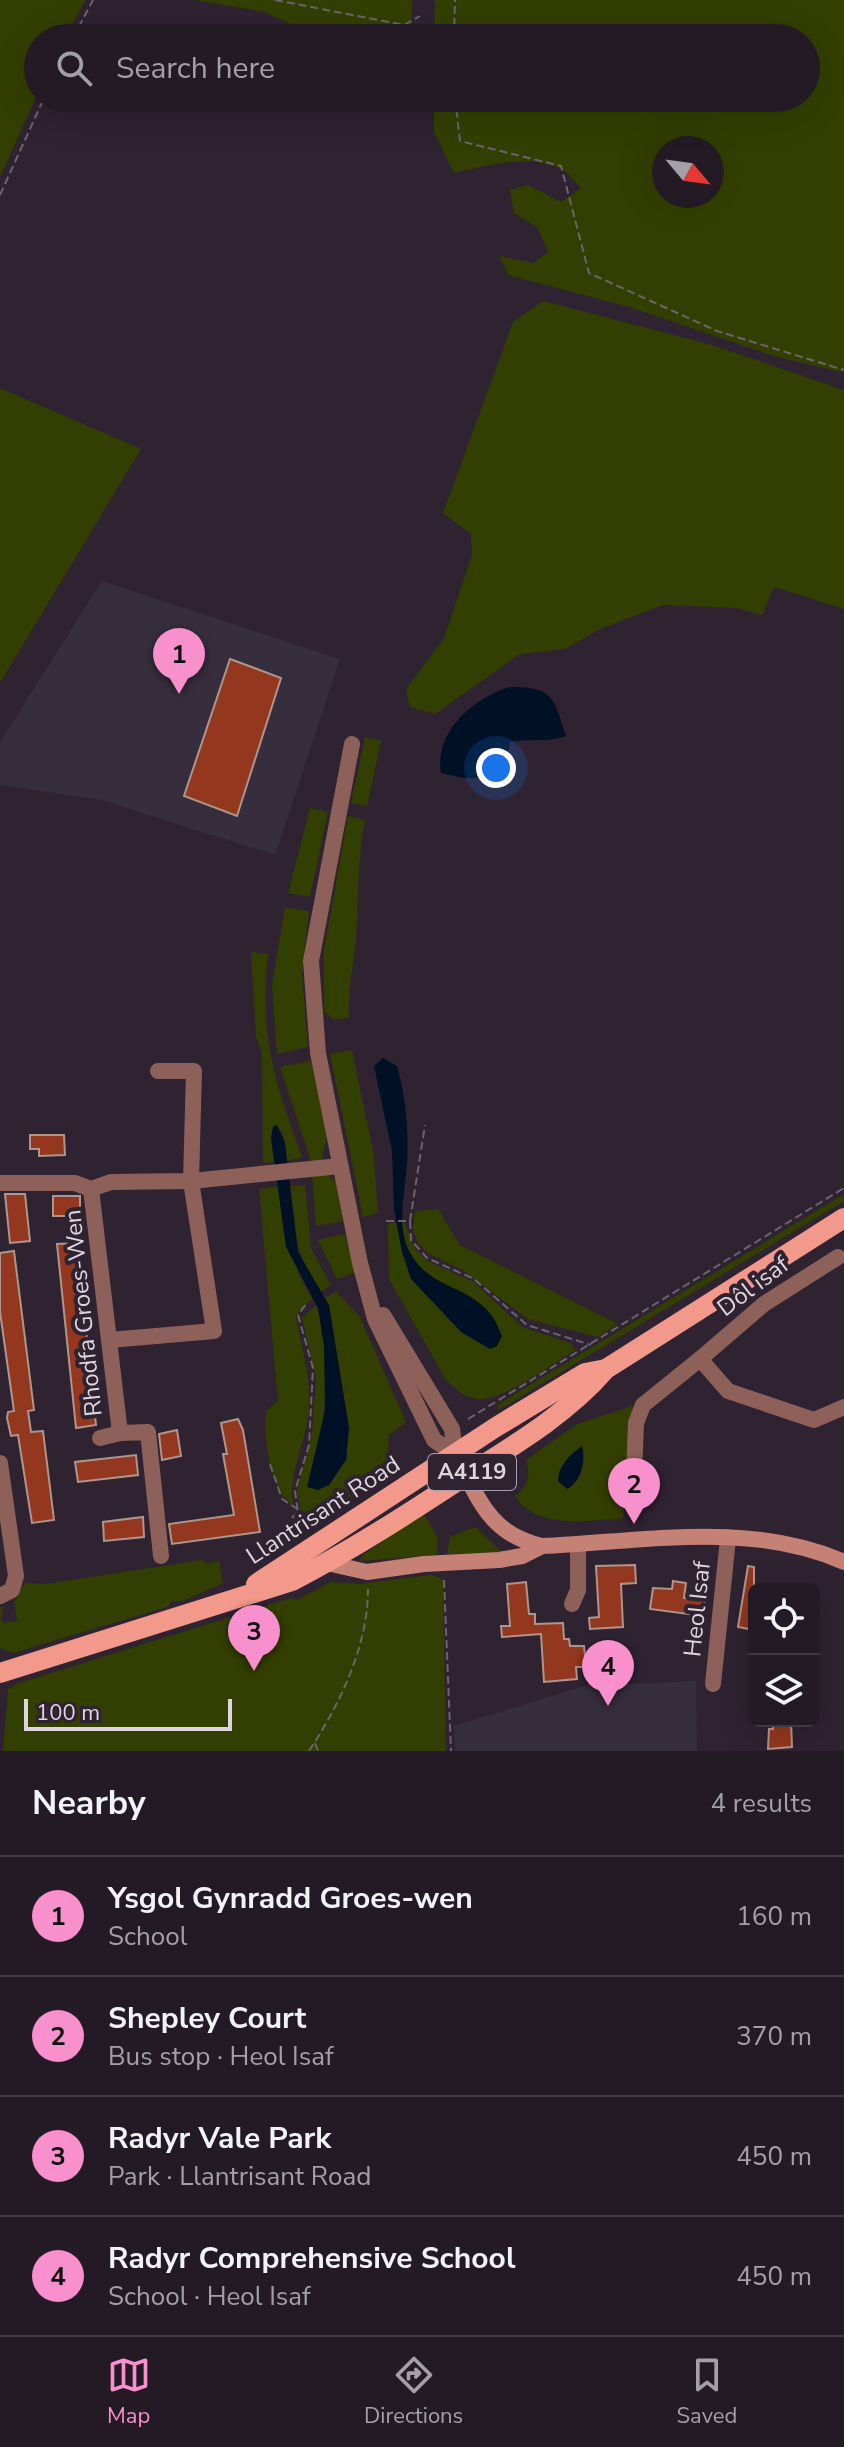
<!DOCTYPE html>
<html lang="en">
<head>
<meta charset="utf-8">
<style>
  body { margin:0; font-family:"Nunito Sans",sans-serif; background:#2b232d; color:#f1f3f6 }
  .controls { position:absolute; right:24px; bottom:24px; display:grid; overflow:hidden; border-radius:12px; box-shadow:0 8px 32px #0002 }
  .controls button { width:72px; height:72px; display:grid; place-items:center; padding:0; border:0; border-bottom:2px solid #403842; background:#231a25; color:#f1f3f6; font:40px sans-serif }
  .compass { position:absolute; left:652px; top:136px; width:72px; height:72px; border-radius:50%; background:#231a25; box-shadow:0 8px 32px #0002; rotate:119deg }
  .scale { position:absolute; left:24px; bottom:20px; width:208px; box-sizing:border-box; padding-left:8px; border:4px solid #ded5df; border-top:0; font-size:22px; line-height:28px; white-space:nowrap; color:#ded5df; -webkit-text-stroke:6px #2f2231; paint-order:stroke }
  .you { position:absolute; left:496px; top:768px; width:28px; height:28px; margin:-20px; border:6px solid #fff; border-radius:50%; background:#1a73e8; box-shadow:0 0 0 12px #1a73e833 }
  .badge { display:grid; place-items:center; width:52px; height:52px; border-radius:50%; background:#f790cd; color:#111; font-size:26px; font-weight:700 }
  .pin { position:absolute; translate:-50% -66px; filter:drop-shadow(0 2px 4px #0008) }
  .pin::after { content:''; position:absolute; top:42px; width:28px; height:24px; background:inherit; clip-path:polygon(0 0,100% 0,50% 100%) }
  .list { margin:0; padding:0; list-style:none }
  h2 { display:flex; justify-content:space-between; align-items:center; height:104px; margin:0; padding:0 32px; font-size:34px }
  h2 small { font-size:26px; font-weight:400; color:#a3a1a7 }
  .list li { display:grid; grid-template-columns:52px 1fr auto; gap:24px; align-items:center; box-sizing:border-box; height:120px; padding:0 32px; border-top:2px solid #403842 }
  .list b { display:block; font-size:30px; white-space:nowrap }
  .list p { margin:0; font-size:26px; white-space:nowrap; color:#a3a1a7 }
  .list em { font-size:26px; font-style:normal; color:#a3a1a7 }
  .icon { flex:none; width:44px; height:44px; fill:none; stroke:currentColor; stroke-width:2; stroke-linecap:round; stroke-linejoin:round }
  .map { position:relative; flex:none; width:844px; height:1751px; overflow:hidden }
  .search { position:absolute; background:#231a25; box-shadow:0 8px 32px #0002; left:24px; right:24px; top:24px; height:88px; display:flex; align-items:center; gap:20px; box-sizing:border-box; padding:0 28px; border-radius:44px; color:#a3a1a7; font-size:30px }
  .sheet { height:584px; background:#231a25 }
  nav { display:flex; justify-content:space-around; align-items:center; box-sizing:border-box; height:112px; border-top:2px solid #403842; background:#231a25; font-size:22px; color:#a3a1a7 }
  nav a { display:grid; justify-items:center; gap:4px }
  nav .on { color:#f790cd }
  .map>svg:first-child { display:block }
  .education { fill:#372e3d }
  .green { fill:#333f00; fill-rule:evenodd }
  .water { fill:#001126 }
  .building { fill:#93371e; stroke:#af958d; stroke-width:2 }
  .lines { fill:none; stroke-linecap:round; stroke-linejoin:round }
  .path { stroke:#6d626f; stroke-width:2; stroke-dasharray:8 4; stroke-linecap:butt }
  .minor { stroke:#8d615a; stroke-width:16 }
  .tertiary { stroke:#8d615a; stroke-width:16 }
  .secondary { stroke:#c68176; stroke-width:16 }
  .primary { stroke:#f2998c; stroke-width:20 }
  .labels { text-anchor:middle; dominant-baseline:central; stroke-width:8; stroke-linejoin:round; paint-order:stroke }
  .shield { fill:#2f2231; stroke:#aa9fab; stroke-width:2 }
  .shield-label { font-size:22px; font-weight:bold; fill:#ded5df }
  .street-label { font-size:24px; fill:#ded5df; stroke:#2f2231 }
</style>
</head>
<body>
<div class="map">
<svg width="844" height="1751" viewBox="0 0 844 1751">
  <rect width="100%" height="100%" fill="#2f2231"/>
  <g class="education">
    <polygon points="102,581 340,659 275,855 101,800 0,785 0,742"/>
    <polygon points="696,1681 697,1751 455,1751 454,1726 584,1686"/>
  </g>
  <g class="green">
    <polygon points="0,0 86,0 64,38 38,38 38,93 0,177"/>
    <polygon points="195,0 412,0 411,38 323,38 264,12"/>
    <path d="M 435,0 L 844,0 L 844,373 L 774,356 L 629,307 L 508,275 L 500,256 L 534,263 L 548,252 L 538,228 L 514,213 L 510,190 L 528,185 L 561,202 L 581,188 C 576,183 569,173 562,170 C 533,153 484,166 454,173 L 434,132 L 434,98 L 806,98 L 806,38 L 434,38 ZM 664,148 L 712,148 L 712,196 L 664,196 Z"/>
    <polygon points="543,301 709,344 844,390 844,609 774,587 762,615 737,608 663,605 600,629 565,649 520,654 435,714 410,707 406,689 444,638 472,555 471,534 443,513 513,322"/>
    <polygon points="0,388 141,449 0,683"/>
    <polygon points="365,737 381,741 367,806 351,803"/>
    <polygon points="310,808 328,812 310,897 288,893"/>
    <path d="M 348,816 L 365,820 C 357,860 359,897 356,938 C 354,966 347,989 349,1018 L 333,1019 L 324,1011 L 324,949 Z"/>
    <polygon points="285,907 309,911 302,974 308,1047 277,1054 272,985"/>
    <path d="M 251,952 L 268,954 C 259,1036 275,1082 302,1157 L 287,1161 L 283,1134 L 276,1125 L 271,1138 L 274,1162 L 263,1163 L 262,1053 L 256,1037 Z"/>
    <polygon points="352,1050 374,1155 378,1213 363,1217 330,1054"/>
    <polygon points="311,1061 327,1134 322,1160 312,1164 280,1067"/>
    <polygon points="327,1174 336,1182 343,1221 316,1226 312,1175"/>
    <path d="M 305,1185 L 311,1248 L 331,1285 L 320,1292 C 295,1253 295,1231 290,1186 Z"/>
    <path d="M 279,1187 L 299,1275 L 312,1299 L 296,1315 C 301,1347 311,1375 309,1408 C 308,1439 286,1476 294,1506 C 270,1493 263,1437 266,1411 L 278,1401 L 259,1189 Z"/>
    <polygon points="844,1194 844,1201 499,1410 497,1405"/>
    <polygon points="438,1209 460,1245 618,1324 598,1337 528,1319 461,1269 429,1254 418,1243 413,1230 415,1211"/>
    <path d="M 404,1222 L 415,1248 L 426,1260 L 474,1282 L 522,1327 L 571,1343 L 576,1350 C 553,1363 503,1401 479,1399 C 464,1398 456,1389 446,1380 L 389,1279 L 388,1223 Z"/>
    <polygon points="345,1234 356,1272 337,1279 318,1240"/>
    <path d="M 336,1291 L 360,1317 L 406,1422 L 389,1435 L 388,1453 L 395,1466 L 386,1477 L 304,1532 L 297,1491 L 312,1434 L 316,1378 L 302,1318 L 316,1305 C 336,1347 324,1435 309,1478 L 346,1460 L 349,1428 L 329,1305 L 324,1299 Z"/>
    <path d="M 636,1405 L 623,1518 C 588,1521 537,1530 515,1496 C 528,1487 531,1475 526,1460 L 577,1424 Z"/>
    <polygon points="423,1513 437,1536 437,1555 360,1561 362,1556"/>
    <polygon points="475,1527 502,1552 447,1554 450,1537"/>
    <polygon points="202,1560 206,1564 219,1561 223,1583 183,1601 172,1601 167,1607 13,1653 0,1648 0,1607 3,1606 1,1620 4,1623 17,1621 14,1602 25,1583 46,1584"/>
    <polygon points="430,1575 443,1579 446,1751 3,1751 8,1690 16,1684 291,1598 297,1600 331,1582 361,1584"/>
  </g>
  <g class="water">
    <path d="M 510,687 C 553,687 554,697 566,736 C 548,743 530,738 510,742 C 503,784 477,782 441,773 C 434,732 473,698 510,687 Z"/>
    <path d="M 383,1058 L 397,1066 C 406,1097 409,1132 407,1165 C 405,1194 395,1230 412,1256 C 436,1295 484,1283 502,1336 L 497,1346 L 490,1349 L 461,1332 L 411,1279 L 402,1252 L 394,1210 L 392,1151 L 374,1066 Z"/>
    <polygon points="277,1125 285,1143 298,1252 329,1305 349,1428 346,1460 329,1485 318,1490 307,1487 325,1411 324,1346 318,1308 286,1247 271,1138 273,1126"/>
    <path d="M 582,1446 C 586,1462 581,1482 567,1489 L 558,1481 C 559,1464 569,1456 582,1446 Z"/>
  </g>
  <g class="building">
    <polygon points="230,659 281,678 237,816 184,796"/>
    <polygon points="30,1135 64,1135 65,1155 39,1156 39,1149 30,1149"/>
    <polygon points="5,1194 25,1194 30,1241 10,1243"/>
    <rect x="53" y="1196" width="27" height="20"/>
    <polygon points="77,1243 96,1425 76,1428 57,1244"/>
    <polygon points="14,1251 34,1410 28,1411 31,1432 43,1431 54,1520 32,1523 18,1435 11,1436 7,1418 8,1412 14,1411 0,1312 0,1253"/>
    <polygon points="238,1419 243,1430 260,1532 172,1544 169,1524 234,1515 223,1454 227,1454 221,1423"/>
    <polygon points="177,1430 181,1456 162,1460 159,1434"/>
    <polygon points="136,1455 138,1475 78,1482 75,1462"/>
    <polygon points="143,1517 144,1537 104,1541 103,1522"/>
    <polygon points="635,1565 636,1583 621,1584 623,1627 590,1629 589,1618 599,1617 596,1566"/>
    <polygon points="748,1566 754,1567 754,1630 738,1627"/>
    <polygon points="673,1581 686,1583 684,1598 705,1601 703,1616 650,1609 653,1588 672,1589"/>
    <polygon points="526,1582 529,1614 535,1614 535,1624 563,1623 564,1639 569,1639 570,1646 584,1646 586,1667 576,1667 577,1679 544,1682 541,1634 502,1637 501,1626 510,1626 507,1584"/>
    <polygon points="773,1721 791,1721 792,1747 768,1749 769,1729 773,1729"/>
  </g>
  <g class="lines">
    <g class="path">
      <polyline points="275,0 404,25 420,16"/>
      <polyline points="73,38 93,0"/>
      <polyline points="454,38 455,0"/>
      <polyline points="455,98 460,141 561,166 589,273 717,331 844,370"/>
      <polyline points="0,195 44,98"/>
      <polyline points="386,1221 410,1221 411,1240 427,1258 474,1279 527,1325 591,1345"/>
      <polyline points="410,1221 425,1125"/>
      <polyline points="468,1419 844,1188"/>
      <polyline points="270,1464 282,1499 299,1510 285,1526"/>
      <polyline points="301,1534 295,1491 309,1445 313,1368 298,1315 306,1304"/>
      <polyline points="444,1580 451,1751"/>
      <polyline points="315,1743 318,1751"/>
      <path d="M 309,1751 C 340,1704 368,1646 368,1589"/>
    </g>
    <g class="minor">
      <polyline points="0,1183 75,1183 91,1189"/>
      <polyline points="91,1189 120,1433 148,1432 161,1556"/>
      <polyline points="91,1189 111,1182 191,1181 340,1166"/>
      <polyline points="838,1257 764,1304 700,1359 728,1391 814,1420 844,1407"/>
      <polyline points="110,1340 214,1331 191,1181 194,1071 158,1071"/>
      <polyline points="100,1438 120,1433"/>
      <polyline points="0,1463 16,1576 12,1590 0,1596"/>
      <polyline points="633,1500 636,1423 643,1405 700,1359"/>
      <polyline points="572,1604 578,1590 578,1544"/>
      <polyline points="713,1684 728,1539"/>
    </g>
    <g class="tertiary">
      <polyline points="352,744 311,961 318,1053 360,1263 375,1319 434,1440 455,1454"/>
      <polyline points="383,1315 452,1429 455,1454"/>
    </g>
    <g class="secondary">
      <path d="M 455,1454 C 479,1499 489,1534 542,1546 C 640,1542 751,1520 844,1562"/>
      <polyline points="327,1563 367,1572 424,1564 499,1560 522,1556 542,1546"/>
    </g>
    <g class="primary">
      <polyline points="256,1584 496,1427 585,1373 606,1369"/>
      <path d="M 0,1673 L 292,1581 C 354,1549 412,1511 470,1473 C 518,1443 569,1412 606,1369 L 844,1218"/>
    </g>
  </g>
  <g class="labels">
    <rect class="shield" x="428" y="1454" width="88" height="36" rx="6"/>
    <g class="shield-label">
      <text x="472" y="1472">A4119</text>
    </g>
    <g class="street-label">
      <text transform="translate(753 1286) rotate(-37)">Dôl isaf</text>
      <text transform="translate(83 1313) rotate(-96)">Rhodfa Groes-Wen</text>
      <text transform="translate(323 1510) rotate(-33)">Llantrisant Road</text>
      <text transform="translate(697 1609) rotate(-84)">Heol Isaf</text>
    </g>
  </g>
</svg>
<div class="controls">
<button><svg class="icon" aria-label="locate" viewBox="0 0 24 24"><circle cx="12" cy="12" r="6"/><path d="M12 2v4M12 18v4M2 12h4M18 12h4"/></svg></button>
<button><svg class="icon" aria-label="layers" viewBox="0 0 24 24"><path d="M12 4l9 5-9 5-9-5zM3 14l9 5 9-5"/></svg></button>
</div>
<svg class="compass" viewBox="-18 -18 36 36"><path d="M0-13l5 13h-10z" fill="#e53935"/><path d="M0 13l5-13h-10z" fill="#a3a1a7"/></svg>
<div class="scale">100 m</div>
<div class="you"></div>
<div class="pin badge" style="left:179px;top:694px">1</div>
<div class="pin badge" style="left:634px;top:1524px">2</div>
<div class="pin badge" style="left:254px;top:1671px">3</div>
<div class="pin badge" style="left:608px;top:1706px">4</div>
<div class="search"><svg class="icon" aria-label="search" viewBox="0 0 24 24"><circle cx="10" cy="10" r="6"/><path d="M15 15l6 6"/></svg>Search here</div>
</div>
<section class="sheet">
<h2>Nearby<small>4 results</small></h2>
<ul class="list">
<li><span class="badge">1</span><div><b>Ysgol Gynradd Groes-wen</b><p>School</p></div><em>160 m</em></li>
<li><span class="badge">2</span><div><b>Shepley Court</b><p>Bus stop · Heol Isaf</p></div><em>370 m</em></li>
<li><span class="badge">3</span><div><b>Radyr Vale Park</b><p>Park · Llantrisant Road</p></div><em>450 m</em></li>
<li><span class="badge">4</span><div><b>Radyr Comprehensive School</b><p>School · Heol Isaf</p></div><em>450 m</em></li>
</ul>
</section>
<nav>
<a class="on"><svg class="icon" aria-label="map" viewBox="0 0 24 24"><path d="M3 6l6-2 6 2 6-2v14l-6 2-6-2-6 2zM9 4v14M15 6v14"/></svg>Map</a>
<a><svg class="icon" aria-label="directions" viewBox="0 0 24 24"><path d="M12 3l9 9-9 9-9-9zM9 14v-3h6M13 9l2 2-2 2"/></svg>Directions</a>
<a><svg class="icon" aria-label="saved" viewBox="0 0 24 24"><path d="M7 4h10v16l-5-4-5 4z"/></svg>Saved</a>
</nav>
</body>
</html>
